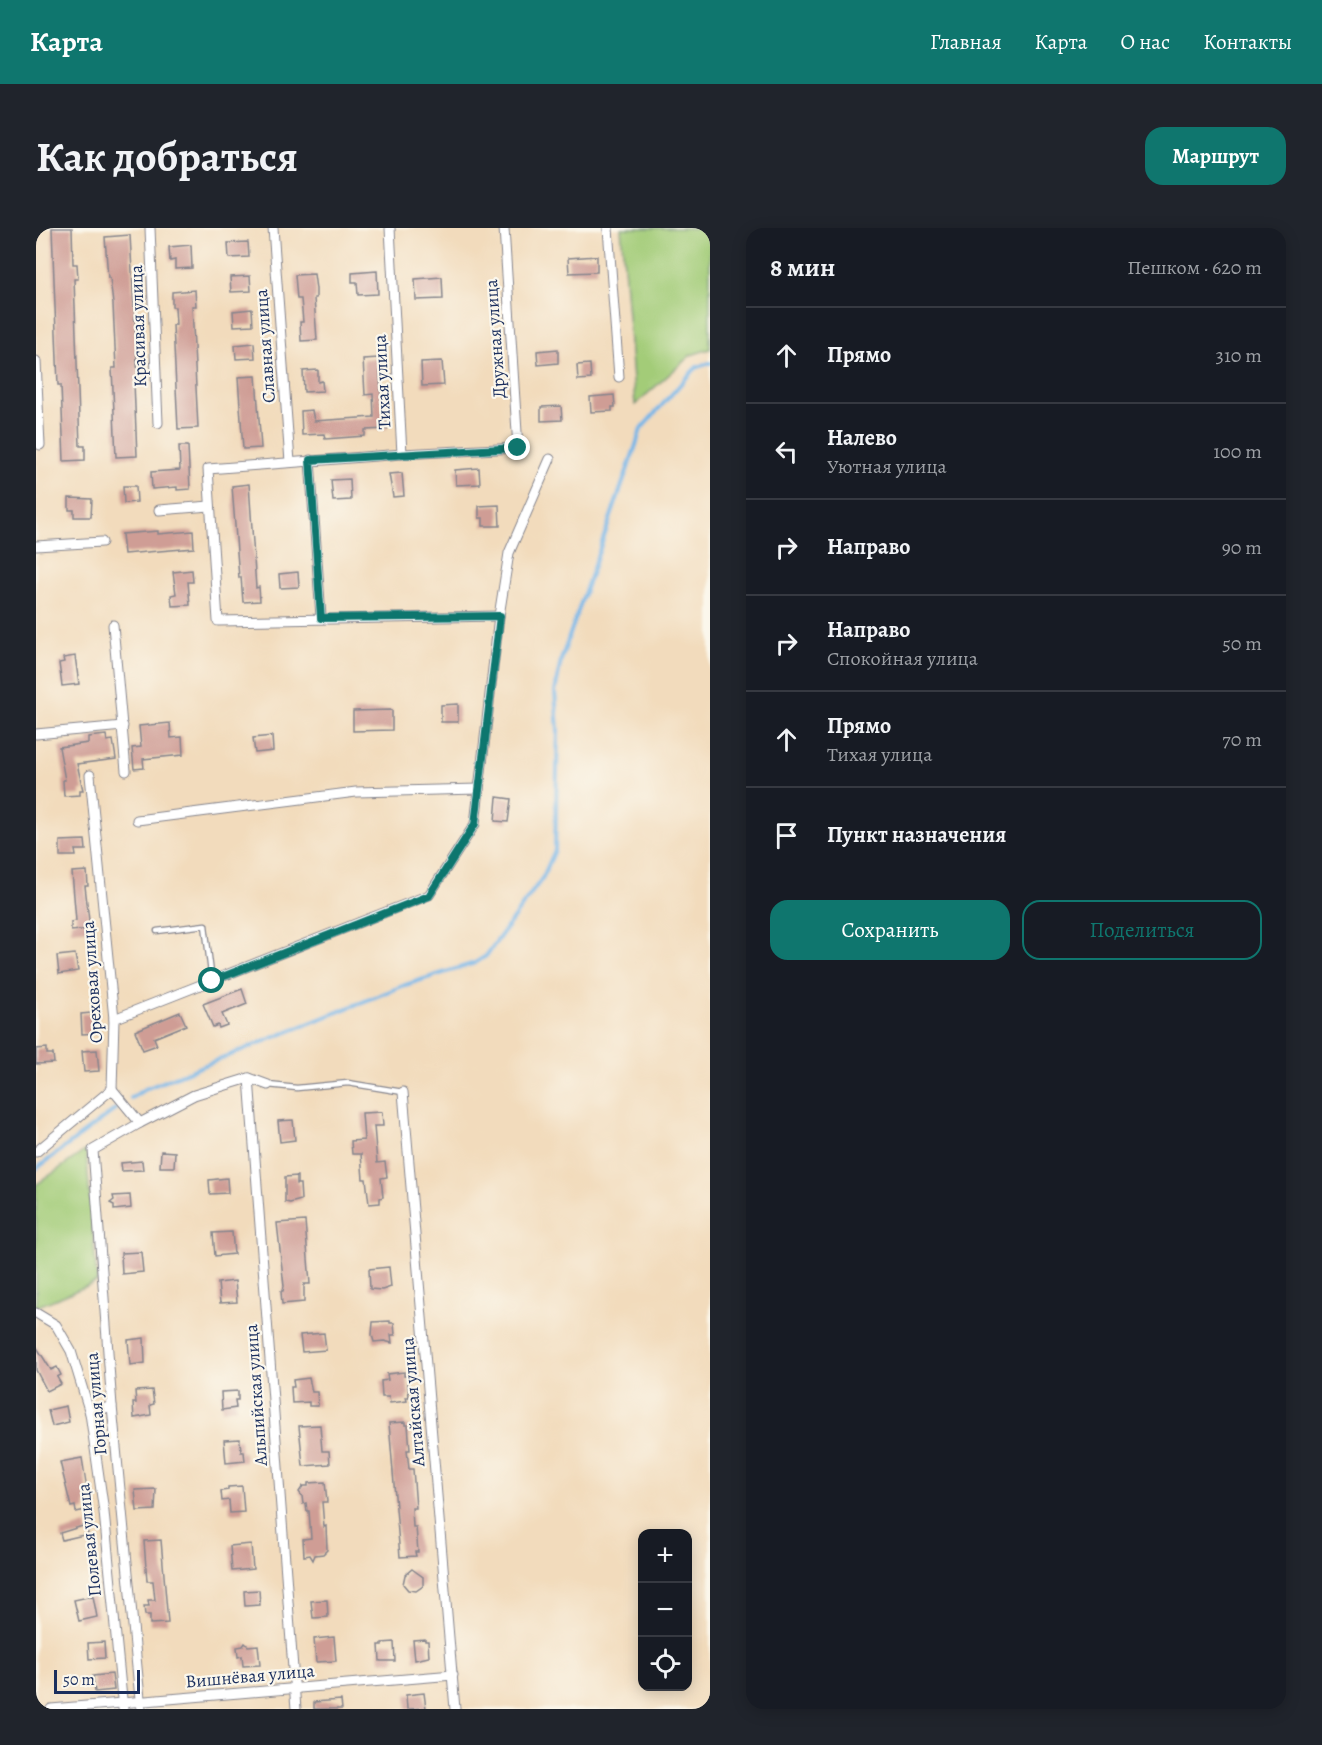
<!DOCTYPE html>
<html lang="ru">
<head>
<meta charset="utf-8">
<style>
  body { margin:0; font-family:Alegreya,serif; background:#20242c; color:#f1f3f6 }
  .controls { position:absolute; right:18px; bottom:18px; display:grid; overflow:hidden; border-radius:12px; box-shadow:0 3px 15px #0003 }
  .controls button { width:54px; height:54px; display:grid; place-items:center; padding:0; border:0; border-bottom:2px solid #363941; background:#171b24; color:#f1f3f6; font:30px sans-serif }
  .scale { position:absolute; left:18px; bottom:15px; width:86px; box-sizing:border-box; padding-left:6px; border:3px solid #1b2f5e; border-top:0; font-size:16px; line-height:21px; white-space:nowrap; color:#1b2f5e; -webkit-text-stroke:4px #fbf7ec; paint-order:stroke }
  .stop { position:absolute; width:18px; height:18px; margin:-14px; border:4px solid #0f766e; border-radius:50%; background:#fff }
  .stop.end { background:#0f766e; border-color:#fff; box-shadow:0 2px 6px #0008 }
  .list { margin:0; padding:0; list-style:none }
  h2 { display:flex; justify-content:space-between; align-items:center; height:78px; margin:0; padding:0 24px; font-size:26px }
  h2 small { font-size:20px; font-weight:400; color:#9ea1a6 }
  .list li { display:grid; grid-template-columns:39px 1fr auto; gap:18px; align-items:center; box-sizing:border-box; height:96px; padding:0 24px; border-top:2px solid #363941 }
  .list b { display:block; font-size:22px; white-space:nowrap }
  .list p { margin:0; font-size:20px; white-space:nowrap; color:#9ea1a6 }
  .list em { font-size:20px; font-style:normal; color:#9ea1a6 }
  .actions { display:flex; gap:12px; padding:18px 24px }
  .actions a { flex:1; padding:14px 0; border:2px solid #0f766e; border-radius:18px; text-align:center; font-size:21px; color:#0f766e }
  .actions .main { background:#0f766e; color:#fff }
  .icon { flex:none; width:33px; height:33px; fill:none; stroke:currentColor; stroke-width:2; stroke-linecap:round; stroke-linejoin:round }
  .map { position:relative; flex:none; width:674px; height:1481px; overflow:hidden; border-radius:18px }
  header { display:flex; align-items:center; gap:36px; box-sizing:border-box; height:84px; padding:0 30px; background:#0f766e; color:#fff }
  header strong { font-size:28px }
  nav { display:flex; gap:33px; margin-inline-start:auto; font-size:21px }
  .intro { display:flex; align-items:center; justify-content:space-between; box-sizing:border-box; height:144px; padding:0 36px }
  h1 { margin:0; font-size:42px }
  .button { padding:15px 27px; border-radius:18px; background:#0f766e; color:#fff; font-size:21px; font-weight:700 }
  main { display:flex; gap:36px; padding:0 36px }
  aside { flex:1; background:#171b24; border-radius:18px; box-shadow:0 3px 15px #0003 }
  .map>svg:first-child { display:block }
  .green { fill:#a3cc78; stroke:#5f7e6b; stroke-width:1.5 }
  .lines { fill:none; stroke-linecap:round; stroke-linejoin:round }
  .stream { stroke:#73b5e8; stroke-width:4 }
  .building { fill:#cf9d95 }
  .service-casing { stroke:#86858d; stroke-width:7 }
  .minor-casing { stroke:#86858d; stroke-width:11 }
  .service { stroke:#fff; stroke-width:4.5 }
  .minor { stroke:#fff; stroke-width:9 }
  .route { stroke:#0f766e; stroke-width:8 }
  .labels { text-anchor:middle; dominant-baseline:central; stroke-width:4.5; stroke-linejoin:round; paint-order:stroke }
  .street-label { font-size:18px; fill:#1b2f5e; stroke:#fbf7ec }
</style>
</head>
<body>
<header>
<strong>Карта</strong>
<nav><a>Главная</a><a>Карта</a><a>О нас</a><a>Контакты</a></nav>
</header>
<div class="intro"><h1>Как добраться</h1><a class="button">Маршрут</a></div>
<main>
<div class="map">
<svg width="674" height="1481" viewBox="0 0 674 1481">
  <rect width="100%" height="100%" fill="#fbf7ec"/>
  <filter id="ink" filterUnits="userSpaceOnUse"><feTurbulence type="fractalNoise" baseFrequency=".0167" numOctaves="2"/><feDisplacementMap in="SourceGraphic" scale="12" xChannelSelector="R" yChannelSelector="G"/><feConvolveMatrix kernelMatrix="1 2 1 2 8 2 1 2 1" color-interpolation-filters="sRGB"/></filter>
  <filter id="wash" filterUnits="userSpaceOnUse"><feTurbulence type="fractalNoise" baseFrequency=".008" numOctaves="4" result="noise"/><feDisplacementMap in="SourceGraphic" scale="24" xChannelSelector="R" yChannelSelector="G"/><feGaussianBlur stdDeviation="1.35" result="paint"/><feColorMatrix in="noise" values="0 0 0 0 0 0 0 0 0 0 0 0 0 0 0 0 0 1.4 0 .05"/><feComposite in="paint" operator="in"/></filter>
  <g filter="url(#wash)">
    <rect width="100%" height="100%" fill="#f2dbbc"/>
    <g class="green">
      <polygon points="585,0 674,0 674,121 655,127 599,177"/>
      <polygon points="50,922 61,1054 0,1079 0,957"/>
    </g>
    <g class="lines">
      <g class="stream">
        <polyline points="95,870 109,861 369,757 439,735 450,728 507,649 519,622 522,502 519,464 525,432 600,217 605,201 649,151 661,139 674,135"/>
        <polyline points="0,941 80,881"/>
      </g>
    </g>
    <g id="blocks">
      <g class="building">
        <polygon points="16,0 36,0 37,36 41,36 42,51 38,51 44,218 49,218 49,232 28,233 25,157 22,157"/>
        <polygon points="94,7 102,153 98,154 101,228 80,229 76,140 80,140 77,76 74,50 72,50 69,9"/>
        <polygon points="212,14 213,29 193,30 192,15"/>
        <polygon points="155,17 156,40 139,41 139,32 134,33 133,19"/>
        <polygon points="561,28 561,44 533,45 532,30"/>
        <polygon points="341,43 342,66 322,67 321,54 316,54 316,45"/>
        <polygon points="278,46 280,61 280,70 278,70 281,112 265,113 264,94 267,94 265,71 261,71 259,47"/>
        <polygon points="214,48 215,63 195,64 194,49"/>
        <polygon points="406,49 407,71 380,72 379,51"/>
        <polygon points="159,62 160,78 156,78 162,200 142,201 137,97 140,97 139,79 136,79 136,64"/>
        <polygon points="216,81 217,97 198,98 197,83"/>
        <polygon points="218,115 219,130 200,131 199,117"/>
        <polygon points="522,121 522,135 502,137 501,123"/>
        <polygon points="343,130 346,182 350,182 351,201 329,202 329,208 289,211 288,206 266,207 265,183 276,182 278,193 338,189 337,166 329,167 327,131"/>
        <polygon points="406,133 408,157 386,158 385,134"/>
        <polygon points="554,136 555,151 542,152 541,137"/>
        <polygon points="282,142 282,154 286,153 287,163 268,164 267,143"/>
        <polygon points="220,148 225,220 207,221 202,149"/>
        <polygon points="578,167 579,179 576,179 576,183 555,184 554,169"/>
        <polygon points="525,178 526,192 505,193 505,179"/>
        <polygon points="143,218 152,218 154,261 141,262 141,259 116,261 115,244 144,242"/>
        <polygon points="443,240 444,256 420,257 419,242"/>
        <polygon points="366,245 368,268 357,269 353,246"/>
        <polygon points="314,251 315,272 297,273 295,252"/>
        <polygon points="213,256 220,360 223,359 224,373 207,374 205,349 203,350 196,258"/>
        <polygon points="87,258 100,258 101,274 88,275"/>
        <polygon points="33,270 56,271 55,289 38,289 38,282 33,282"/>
        <polygon points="463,277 464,298 447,298 447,290 443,290 443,278"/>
        <polygon points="122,303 122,306 157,303 158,320 88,326 86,306"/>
        <polygon points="156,342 157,354 152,354 154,377 136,378 135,367 140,366 137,344"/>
        <polygon points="262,344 263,359 244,360 243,346"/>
        <polygon points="39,428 43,456 26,458 23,435 28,434 27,430"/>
        <polygon points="422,476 422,494 405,494 405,477"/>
        <polygon points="356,482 356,502 317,503 317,483"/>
        <polygon points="134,495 135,510 146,509 147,527 107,531 108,540 98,541 96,520 105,519 103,498"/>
        <polygon points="70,507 71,513 77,512 80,531 41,536 47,562 44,562 44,567 28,568 27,552 29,552 23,519 52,515 52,509"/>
        <polygon points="236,508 237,523 219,525 217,510"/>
        <polygon points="461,569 475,571 472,594 459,593"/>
        <polygon points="49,612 50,622 39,622 40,628 24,628 24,613"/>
        <polygon points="51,643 52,658 49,658 54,701 35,703 35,694 40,693 36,644"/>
        <polygon points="39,726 42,743 23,746 21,728"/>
        <polygon points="206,761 211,776 186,786 191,797 183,800 182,797 177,799 167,776"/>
        <polygon points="144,784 150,797 118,810 121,817 107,822 99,803"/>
        <polygon points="55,785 56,789 60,789 61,805 46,806 45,786"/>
        <polygon points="11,820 11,826 17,826 18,835 0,836 0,821"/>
        <polygon points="61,822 63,843 48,844 46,823"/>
        <polygon points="346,884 347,898 338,898 341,935 349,934 351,949 345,950 347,969 344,970 344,975 333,976 330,951 327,951 325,926 316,926 315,913 328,912 326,885"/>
        <polygon points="257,892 259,912 244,914 242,893"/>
        <polygon points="125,923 139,924 138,939 124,939"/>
        <polygon points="106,933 107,942 86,943 85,935"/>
        <polygon points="261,948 261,956 264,956 265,972 254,975 249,974 249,949"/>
        <polygon points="191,950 192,965 174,966 173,952"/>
        <polygon points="94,967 95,980 78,982 78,977 74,975 78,972 77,968"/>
        <polygon points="269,993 274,1056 268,1056 268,1074 246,1076 245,1063 247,1063 248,1058 241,995"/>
        <polygon points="196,1004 198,1026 179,1028 177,1005"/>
        <polygon points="105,1024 107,1044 86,1046 85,1025"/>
        <polygon points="353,1039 355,1059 346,1062 334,1061 333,1041"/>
        <polygon points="199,1053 201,1074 184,1075 182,1055"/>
        <polygon points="354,1093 354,1095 358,1095 359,1107 355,1107 356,1115 348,1113 338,1114 336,1107 337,1094"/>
        <polygon points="288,1105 290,1122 266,1124 264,1107"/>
        <polygon points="108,1110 109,1135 94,1137 92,1112"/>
        <polygon points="0,1118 15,1142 21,1139 25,1147 21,1149 25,1156 11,1163 0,1142"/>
        <polygon points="368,1144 368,1148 371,1148 373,1169 370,1169 371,1173 354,1175 353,1169 346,1169 345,1153 352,1152 351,1146"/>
        <polygon points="273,1150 276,1164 281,1164 282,1178 273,1178 273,1174 256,1175 255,1159 258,1159 257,1152"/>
        <polygon points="116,1162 118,1176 114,1177 115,1187 98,1190 97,1175 100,1175 99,1163"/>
        <polygon points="202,1163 202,1172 199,1172 200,1180 186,1182 185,1164"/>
        <polygon points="30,1178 33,1194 16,1198 12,1182"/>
        <polygon points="369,1194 369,1197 372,1197 374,1222 371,1222 373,1241 377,1241 380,1280 376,1280 377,1299 380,1299 382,1324 379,1324 380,1328 364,1329 353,1195"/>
        <polygon points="284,1197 286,1223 293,1223 294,1236 267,1238 263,1198"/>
        <polygon points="204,1211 205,1224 208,1224 209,1233 190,1235 188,1212"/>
        <polygon points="46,1230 53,1274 49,1275 50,1282 40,1284 39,1278 35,1279 24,1234"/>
        <polygon points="289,1254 291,1274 286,1274 288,1299 290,1298 291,1322 287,1326 279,1327 277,1332 274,1327 268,1328 267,1311 275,1310 273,1283 271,1283 270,1275 267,1276 266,1268 263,1264 267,1258 272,1258 272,1255"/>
        <polygon points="206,1258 208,1284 194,1285 193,1272 186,1273 185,1263 192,1262 192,1259"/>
        <polygon points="120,1261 119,1282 101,1283 99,1262"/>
        <polygon points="50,1297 52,1306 26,1312 24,1305"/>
        <polygon points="125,1312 132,1395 114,1396 114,1387 109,1387 108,1378 113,1378 112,1372 119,1372 117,1353 111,1353 108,1313"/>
        <polygon points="215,1316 217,1341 196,1343 194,1318"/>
        <polygon points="376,1341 387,1349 387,1358 380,1363 372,1362 367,1356 369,1347"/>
        <polygon points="223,1362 224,1377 209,1378 208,1363"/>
        <polygon points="57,1368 61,1389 43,1393 38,1372"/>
        <polygon points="291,1372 292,1389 277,1390 275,1373"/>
        <polygon points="298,1409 300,1433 280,1434 278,1411"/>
        <polygon points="389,1411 389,1413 392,1413 393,1429 379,1432 377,1412"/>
        <polygon points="68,1414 69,1430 53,1431 52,1415"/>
        <polygon points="358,1414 359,1433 344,1433 343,1417 346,1417 346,1415"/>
        <polygon points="209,1415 212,1418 222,1417 224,1437 207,1438 206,1428 202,1429 201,1419 207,1418"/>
        <polygon points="76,1446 78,1462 59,1464 57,1448"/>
        <polygon points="388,1465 390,1480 371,1481 370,1467"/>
        <polygon points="305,1472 306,1481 278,1481 278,1474"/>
      </g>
    </g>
  </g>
  <g filter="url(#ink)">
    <use href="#blocks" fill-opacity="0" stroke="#86858d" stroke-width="1.5"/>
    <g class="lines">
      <defs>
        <g id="service">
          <polyline points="121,703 169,697 176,753"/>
          <polyline points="232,857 261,860 312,855 367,864"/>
        </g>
        <g id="minor">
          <polyline points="114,0 122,195"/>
          <polyline points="237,0 254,234"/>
          <polyline points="354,0 366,226 482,220 468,0"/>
          <polyline points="572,0 583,149"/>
          <polyline points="0,133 4,217"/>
          <polyline points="366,226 172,241 182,393 463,388"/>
          <polyline points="274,232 285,389"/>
          <polyline points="123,282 174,278"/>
          <polyline points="0,318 66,314"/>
          <polyline points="77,397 90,543"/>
          <polyline points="0,506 87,498"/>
          <polyline points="101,592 320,564 443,561"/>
          <polyline points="78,791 393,667 439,596 463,388 473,325 514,231"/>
          <polyline points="213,850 260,1481"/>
          <polyline points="76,861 104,895 158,867 213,850 232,857"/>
          <polyline points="367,864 419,1481"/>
          <polyline points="104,895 57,922 76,1178 105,1481"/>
          <polyline points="0,924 76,861 78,791 54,547"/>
          <polyline points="0,1085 20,1097 35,1123 54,1185 68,1284 87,1481"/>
          <polyline points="54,1185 76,1178"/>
          <polyline points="15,1481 417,1447"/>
        </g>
      </defs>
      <use href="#service" class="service-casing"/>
      <use href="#minor" class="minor-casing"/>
      <use href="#service" class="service"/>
      <use href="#minor" class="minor"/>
    </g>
  </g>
  <g class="lines" filter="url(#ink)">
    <polyline class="route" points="176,753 393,668 439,596 464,388 285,390 274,232 482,220"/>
  </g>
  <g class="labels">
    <g class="street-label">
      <text transform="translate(102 98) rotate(-92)">Красивая улица</text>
      <text transform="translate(459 111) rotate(-94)">Дружная улица</text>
      <text transform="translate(229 118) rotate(-94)">Славная улица</text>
      <text transform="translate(346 154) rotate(-93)">Тихая улица</text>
      <text transform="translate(56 754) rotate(-94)">Ореховая улица</text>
      <text transform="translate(220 1167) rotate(-94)">Альпийская улица</text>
      <text transform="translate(377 1174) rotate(-95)">Алтайская улица</text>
      <text transform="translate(60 1176) rotate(-95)">Горная улица</text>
      <text transform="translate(53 1312) rotate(-96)">Полевая улица</text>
      <text transform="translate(214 1448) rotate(-5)">Вишнёвая улица</text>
    </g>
  </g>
</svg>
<div class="controls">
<button>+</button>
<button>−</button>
<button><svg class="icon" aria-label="locate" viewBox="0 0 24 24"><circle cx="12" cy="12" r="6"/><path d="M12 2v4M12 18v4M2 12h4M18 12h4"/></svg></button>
</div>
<div class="scale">50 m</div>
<div class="stop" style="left:176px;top:753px"></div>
<div class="stop end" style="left:482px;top:220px"></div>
</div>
<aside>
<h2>8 мин<small>Пешком · 620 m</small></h2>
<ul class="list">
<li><svg class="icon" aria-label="ahead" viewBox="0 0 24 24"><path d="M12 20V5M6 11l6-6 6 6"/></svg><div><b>Прямо</b></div><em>310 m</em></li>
<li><svg class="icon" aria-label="left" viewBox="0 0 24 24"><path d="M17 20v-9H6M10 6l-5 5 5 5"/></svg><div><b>Налево</b><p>Уютная улица</p></div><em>100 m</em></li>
<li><svg class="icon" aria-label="right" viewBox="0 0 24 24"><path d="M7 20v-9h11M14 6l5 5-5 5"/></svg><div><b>Направо</b></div><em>90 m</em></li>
<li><svg class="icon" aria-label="right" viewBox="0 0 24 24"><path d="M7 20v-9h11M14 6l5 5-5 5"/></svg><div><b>Направо</b><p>Спокойная улица</p></div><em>50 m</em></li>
<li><svg class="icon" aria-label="ahead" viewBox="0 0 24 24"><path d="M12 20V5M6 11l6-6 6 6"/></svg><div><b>Прямо</b><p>Тихая улица</p></div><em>70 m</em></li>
<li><svg class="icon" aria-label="arrive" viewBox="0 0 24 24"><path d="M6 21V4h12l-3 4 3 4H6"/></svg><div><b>Пункт назначения</b></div></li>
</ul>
<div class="actions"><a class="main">Сохранить</a><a>Поделиться</a></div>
</aside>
</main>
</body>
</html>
